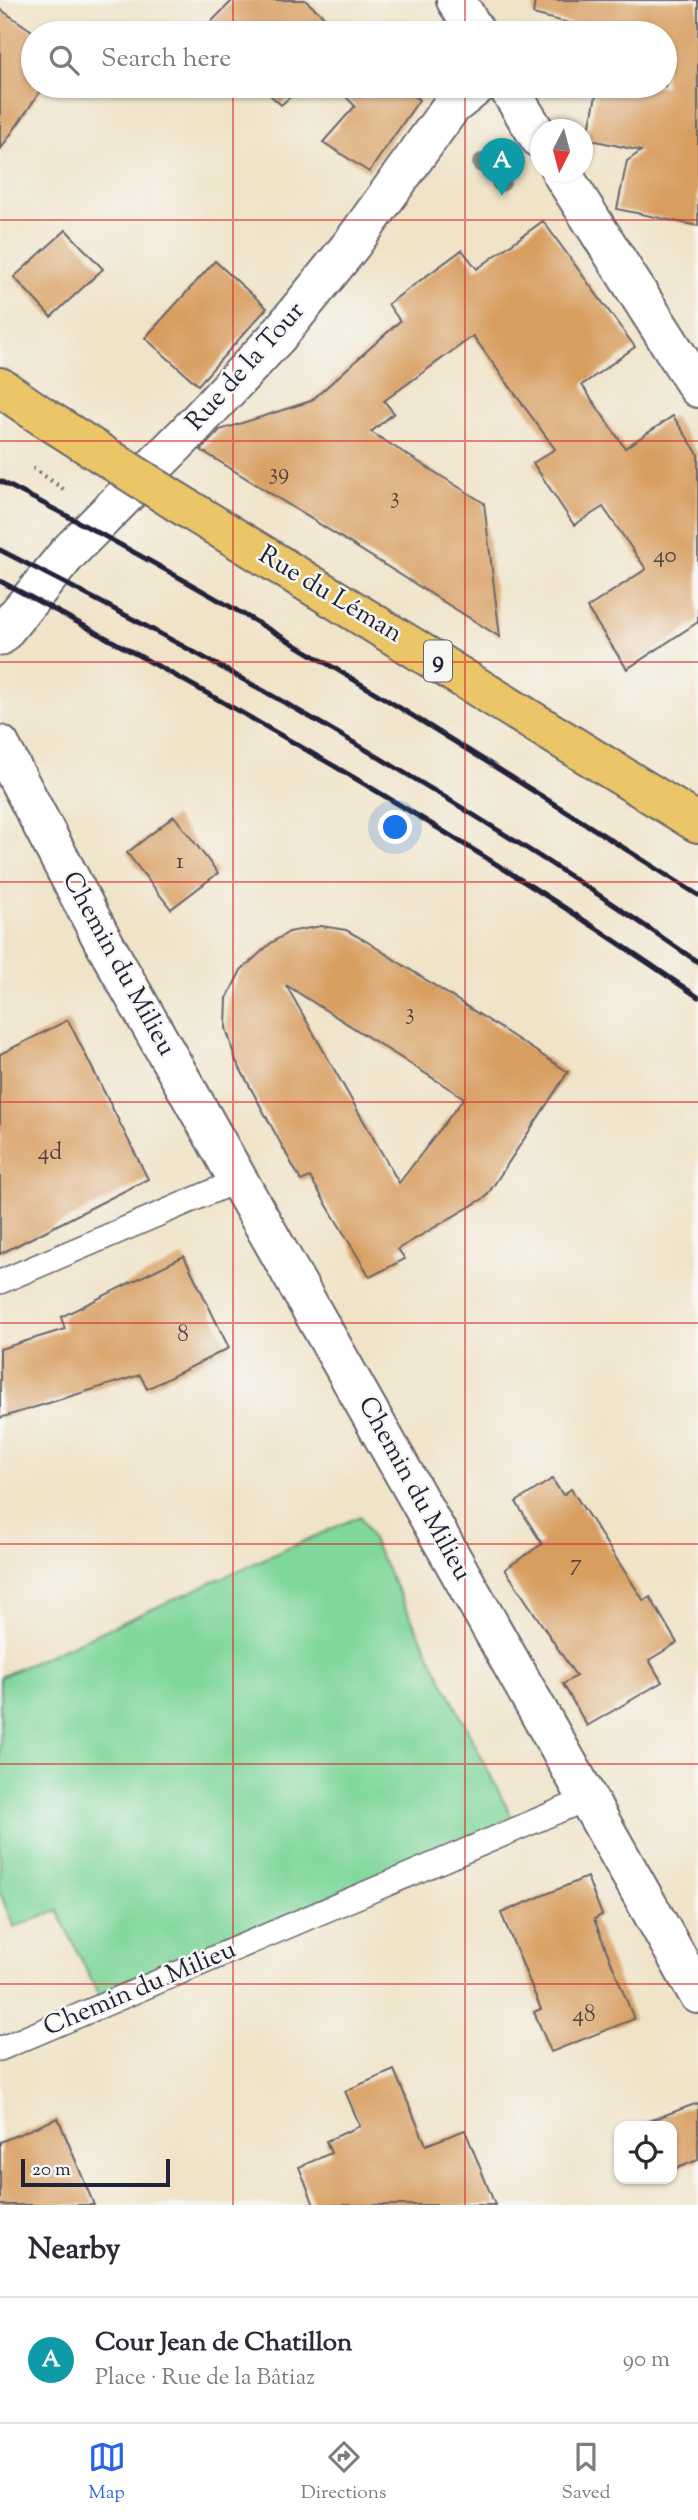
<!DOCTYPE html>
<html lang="en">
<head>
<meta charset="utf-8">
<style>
  body { margin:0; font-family:"Sorts Mill Goudy",serif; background:#f7f7f7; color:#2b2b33 }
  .controls { position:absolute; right:21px; bottom:21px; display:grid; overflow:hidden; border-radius:14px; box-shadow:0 2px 5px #0004 }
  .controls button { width:63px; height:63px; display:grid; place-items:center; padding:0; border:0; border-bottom:2px solid #e1e1e2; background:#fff; color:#2b2b33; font:35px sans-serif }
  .compass { position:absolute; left:530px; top:119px; width:63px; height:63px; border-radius:50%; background:#fff; box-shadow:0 2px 5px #0004; rotate:186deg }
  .scale { position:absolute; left:21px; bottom:18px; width:149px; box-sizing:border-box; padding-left:7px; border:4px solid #22223b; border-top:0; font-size:19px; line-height:24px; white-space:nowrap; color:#22223b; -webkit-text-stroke:5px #f6f6f2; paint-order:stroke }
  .you { position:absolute; left:396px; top:828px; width:24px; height:24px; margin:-18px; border:5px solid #fff; border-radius:50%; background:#1a73e8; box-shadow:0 0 0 10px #1a73e833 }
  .badge { display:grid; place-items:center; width:46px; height:46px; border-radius:50%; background:#2563eb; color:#fff; font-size:23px; font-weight:700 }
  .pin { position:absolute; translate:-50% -58px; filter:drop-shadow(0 2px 4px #0008) }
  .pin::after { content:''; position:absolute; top:37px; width:24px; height:21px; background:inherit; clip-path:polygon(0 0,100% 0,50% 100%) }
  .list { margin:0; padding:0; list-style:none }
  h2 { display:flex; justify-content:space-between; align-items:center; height:91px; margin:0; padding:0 28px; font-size:30px }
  h2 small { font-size:23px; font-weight:400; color:#7c7c81 }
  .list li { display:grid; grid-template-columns:46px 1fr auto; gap:21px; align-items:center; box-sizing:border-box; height:126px; padding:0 28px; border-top:2px solid #e1e1e2 }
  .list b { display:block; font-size:26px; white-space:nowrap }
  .list p { margin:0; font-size:23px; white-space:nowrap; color:#7c7c81 }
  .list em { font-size:23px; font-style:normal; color:#7c7c81 }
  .icon { flex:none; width:38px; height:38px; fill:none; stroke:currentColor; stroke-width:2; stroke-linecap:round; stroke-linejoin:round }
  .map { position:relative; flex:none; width:698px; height:2205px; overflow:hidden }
  .search { position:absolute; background:#fff; box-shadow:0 2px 5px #0004; left:21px; right:21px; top:21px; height:77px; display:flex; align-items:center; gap:18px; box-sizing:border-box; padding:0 24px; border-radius:38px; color:#7c7c81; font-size:26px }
  .sheet { height:217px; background:#fff }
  nav { display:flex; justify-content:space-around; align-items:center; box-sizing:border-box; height:98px; border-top:2px solid #e1e1e2; background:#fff; font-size:19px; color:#7c7c81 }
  nav a { display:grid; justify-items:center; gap:4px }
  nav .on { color:#2563eb }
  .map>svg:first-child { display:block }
  .green { fill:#80d79b; stroke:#517c6b; stroke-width:2 }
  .building { fill:#d89e60; fill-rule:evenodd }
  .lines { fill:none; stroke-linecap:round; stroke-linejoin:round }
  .service-casing { stroke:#6a666c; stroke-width:26 }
  .minor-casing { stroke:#6a666c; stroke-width:42 }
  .primary-casing { stroke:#6a666c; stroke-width:42 }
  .path { stroke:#6a666c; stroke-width:4.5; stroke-dasharray:2 5; stroke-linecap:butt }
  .service { stroke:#fff; stroke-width:23 }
  .minor { stroke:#fff; stroke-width:38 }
  .primary { stroke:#eac669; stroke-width:38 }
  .rail { stroke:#22223b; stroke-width:5 }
  .primary-bridge-casing { stroke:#6a666c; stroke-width:42; stroke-linecap:butt }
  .primary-bridge { stroke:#eac669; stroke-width:38 }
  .tree { fill:#8e978a }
  .grid { fill:none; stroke:#d62828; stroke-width:2; stroke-opacity:0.55 }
  .labels { text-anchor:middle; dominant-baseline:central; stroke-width:5; stroke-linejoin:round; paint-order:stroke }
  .number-label { font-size:23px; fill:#504144 }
  .shield { fill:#f6f6f2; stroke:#626272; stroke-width:2 }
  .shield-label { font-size:24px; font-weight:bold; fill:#22223b }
  .street-label { font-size:26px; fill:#22223b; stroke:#f6f6f2 }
</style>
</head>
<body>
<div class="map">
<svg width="698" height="2205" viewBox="0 0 698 2205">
  <rect width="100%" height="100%" fill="#f6f6f2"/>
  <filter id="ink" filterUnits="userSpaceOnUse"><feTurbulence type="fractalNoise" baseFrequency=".0143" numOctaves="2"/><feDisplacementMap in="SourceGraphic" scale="14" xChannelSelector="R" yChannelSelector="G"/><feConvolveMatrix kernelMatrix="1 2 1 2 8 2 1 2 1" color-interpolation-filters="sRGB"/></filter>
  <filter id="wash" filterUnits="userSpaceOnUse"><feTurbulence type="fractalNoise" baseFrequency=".00686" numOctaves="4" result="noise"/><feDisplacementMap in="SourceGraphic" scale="28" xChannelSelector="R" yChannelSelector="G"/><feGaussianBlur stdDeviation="1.57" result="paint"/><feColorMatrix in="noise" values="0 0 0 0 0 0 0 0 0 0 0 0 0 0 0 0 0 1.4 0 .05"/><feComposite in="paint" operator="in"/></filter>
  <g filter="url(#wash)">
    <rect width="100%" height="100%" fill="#f0e3c8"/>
    <polygon class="green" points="360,1516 512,1818 99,1997 58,1911 14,1927 0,1893 0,1677"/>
    <g id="blocks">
      <g class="building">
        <polygon points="233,0 305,0 343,33 201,32"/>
        <polygon points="535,0 698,0 698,226 617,209 627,161 641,151 587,139 598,86 665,86 665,33 608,33 533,14"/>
        <polygon points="0,9 35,33 33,33 33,86 44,86 0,150"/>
        <polygon points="260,86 303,86 281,105"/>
        <polygon points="335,86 403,86 419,100 369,172 323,142 355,106"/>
        <polygon points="543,221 635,347 582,385 625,448 673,416 698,454 698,622 627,669 587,608 646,569 603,507 574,525 533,463 555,449 473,336 384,401 394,413 371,432 484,503 500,637 201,450 220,430 311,401 400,321 388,304 462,250 477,269"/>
        <polygon points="66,230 103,269 51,317 14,277"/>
        <polygon points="215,261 267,308 198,385 145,338"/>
        <polygon points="174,816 218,873 171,909 127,853"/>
        <path d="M 321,926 L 346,930 L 366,941 L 568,1072 L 486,1197 L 398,1249 L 405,1259 L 370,1277 L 310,1177 L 301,1181 L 236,1061 L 226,1028 L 227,998 L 241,970 L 271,943 L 289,932 ZM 286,985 L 464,1098 L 399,1183 Z"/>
        <polygon points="68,1020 148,1179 0,1254 0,1054"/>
        <polygon points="184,1256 229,1348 147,1389 140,1375 0,1418 0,1349 65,1329 61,1317"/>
        <polygon points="552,1479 563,1495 571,1489 644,1601 650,1597 677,1643 649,1660 662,1682 587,1726 563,1684 576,1676 505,1569 542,1544 516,1502"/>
        <polygon points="587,1877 602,1915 594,1919 634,2019 551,2052 534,2012 541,2009 501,1913"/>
        <polygon points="394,2070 426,2145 465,2130 495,2205 314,2205 299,2167 331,2153 326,2141 360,2126 345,2091"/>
        <polygon points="698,2103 698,2160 672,2170 672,2126 635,2126"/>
        <polygon points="58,2118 94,2205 0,2205 0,2142"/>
      </g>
    </g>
  </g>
  <g filter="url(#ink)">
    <use href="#blocks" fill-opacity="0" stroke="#6a666c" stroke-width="2"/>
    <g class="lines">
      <defs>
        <g id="service">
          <polyline points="0,1282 239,1180"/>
          <polyline points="0,2049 589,1798"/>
        </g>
        <g id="minor">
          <polyline points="456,0 476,33"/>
          <polyline points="507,86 540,139"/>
          <polyline points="561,172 698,388"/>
          <polyline points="0,636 68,553 186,434 277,337 352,244 451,107 477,86"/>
          <polyline points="0,745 102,939 698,1994"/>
        </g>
        <g id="primary">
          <polyline points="0,387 42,416"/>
          <polyline points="177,502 698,823"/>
        </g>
      </defs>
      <use href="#service" class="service-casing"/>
      <use href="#minor" class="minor-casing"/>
      <use href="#primary" class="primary-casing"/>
      <polyline class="path" points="33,468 66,491"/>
      <use href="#service" class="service"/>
      <use href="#minor" class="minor"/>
      <use href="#primary" class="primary"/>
      <g class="rail">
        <path d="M 0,481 C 241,604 470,750 698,895"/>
        <path d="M 0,550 C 241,672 476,808 698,962"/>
        <path d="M 0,581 C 239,707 476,843 698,997"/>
      </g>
      <defs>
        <polyline id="primary-bridge" points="42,416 177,502"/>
      </defs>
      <use href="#primary-bridge" class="primary-bridge-casing"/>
      <use href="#primary-bridge" class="primary-bridge"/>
    </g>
    <g class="tree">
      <circle cx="482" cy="163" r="10"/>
      <circle cx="501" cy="182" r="10"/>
    </g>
  </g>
  <path class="grid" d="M 233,0 L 233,33M 465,0 L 465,33M 233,86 L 233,2205M 465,86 L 465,2205M 0,220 L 698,220M 0,441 L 698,441M 0,662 L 698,662M 0,882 L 698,882M 0,1102 L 698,1102M 0,1323 L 698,1323M 0,1544 L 698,1544M 0,1764 L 698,1764M 0,1984 L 698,1984"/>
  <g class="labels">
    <g class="number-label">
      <text x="279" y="473">39</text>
      <text x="395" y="497">3</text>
      <text x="665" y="556">40</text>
      <text x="180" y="862">1</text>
      <text x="410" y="1013">3</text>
      <text x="50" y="1153">4d</text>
      <text x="183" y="1335">8</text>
      <text x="576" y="1564">7</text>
      <text x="584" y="2015">48</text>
    </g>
    <rect class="shield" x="424" y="640.5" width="28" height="41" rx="5"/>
    <g class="shield-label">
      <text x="438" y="661">9</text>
    </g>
    <g class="street-label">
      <text transform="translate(246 367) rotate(-48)">Rue de la Tour</text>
      <text transform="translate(330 595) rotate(31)">Rue du Léman</text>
      <text transform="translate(118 964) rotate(61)">Chemin du Milieu</text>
      <text transform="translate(414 1489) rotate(61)">Chemin du Milieu</text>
      <text transform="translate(140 1989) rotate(-23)">Chemin du Milieu</text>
    </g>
  </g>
</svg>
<div class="controls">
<button><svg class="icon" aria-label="locate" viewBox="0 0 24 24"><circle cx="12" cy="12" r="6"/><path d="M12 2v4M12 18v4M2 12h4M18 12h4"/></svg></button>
</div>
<svg class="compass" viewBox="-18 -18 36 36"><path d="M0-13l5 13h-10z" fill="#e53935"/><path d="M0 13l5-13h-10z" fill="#7c7c81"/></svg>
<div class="scale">20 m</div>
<div class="you"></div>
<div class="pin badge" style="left:502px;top:196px;background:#0f9aa8">A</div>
<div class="search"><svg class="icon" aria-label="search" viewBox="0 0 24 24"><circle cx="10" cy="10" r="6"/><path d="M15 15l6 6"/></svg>Search here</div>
</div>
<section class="sheet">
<h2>Nearby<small></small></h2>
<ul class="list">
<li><span class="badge" style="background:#0f9aa8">A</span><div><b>Cour Jean de Chatillon</b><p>Place · Rue de la Bâtiaz</p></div><em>90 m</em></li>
</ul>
</section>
<nav>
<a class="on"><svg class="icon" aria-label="map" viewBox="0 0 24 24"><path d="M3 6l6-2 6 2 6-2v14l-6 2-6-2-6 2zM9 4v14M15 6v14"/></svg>Map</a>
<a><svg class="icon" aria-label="directions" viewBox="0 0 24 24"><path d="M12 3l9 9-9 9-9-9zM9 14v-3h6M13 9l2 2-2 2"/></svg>Directions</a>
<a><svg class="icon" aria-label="saved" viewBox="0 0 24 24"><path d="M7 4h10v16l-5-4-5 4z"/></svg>Saved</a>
</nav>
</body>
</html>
